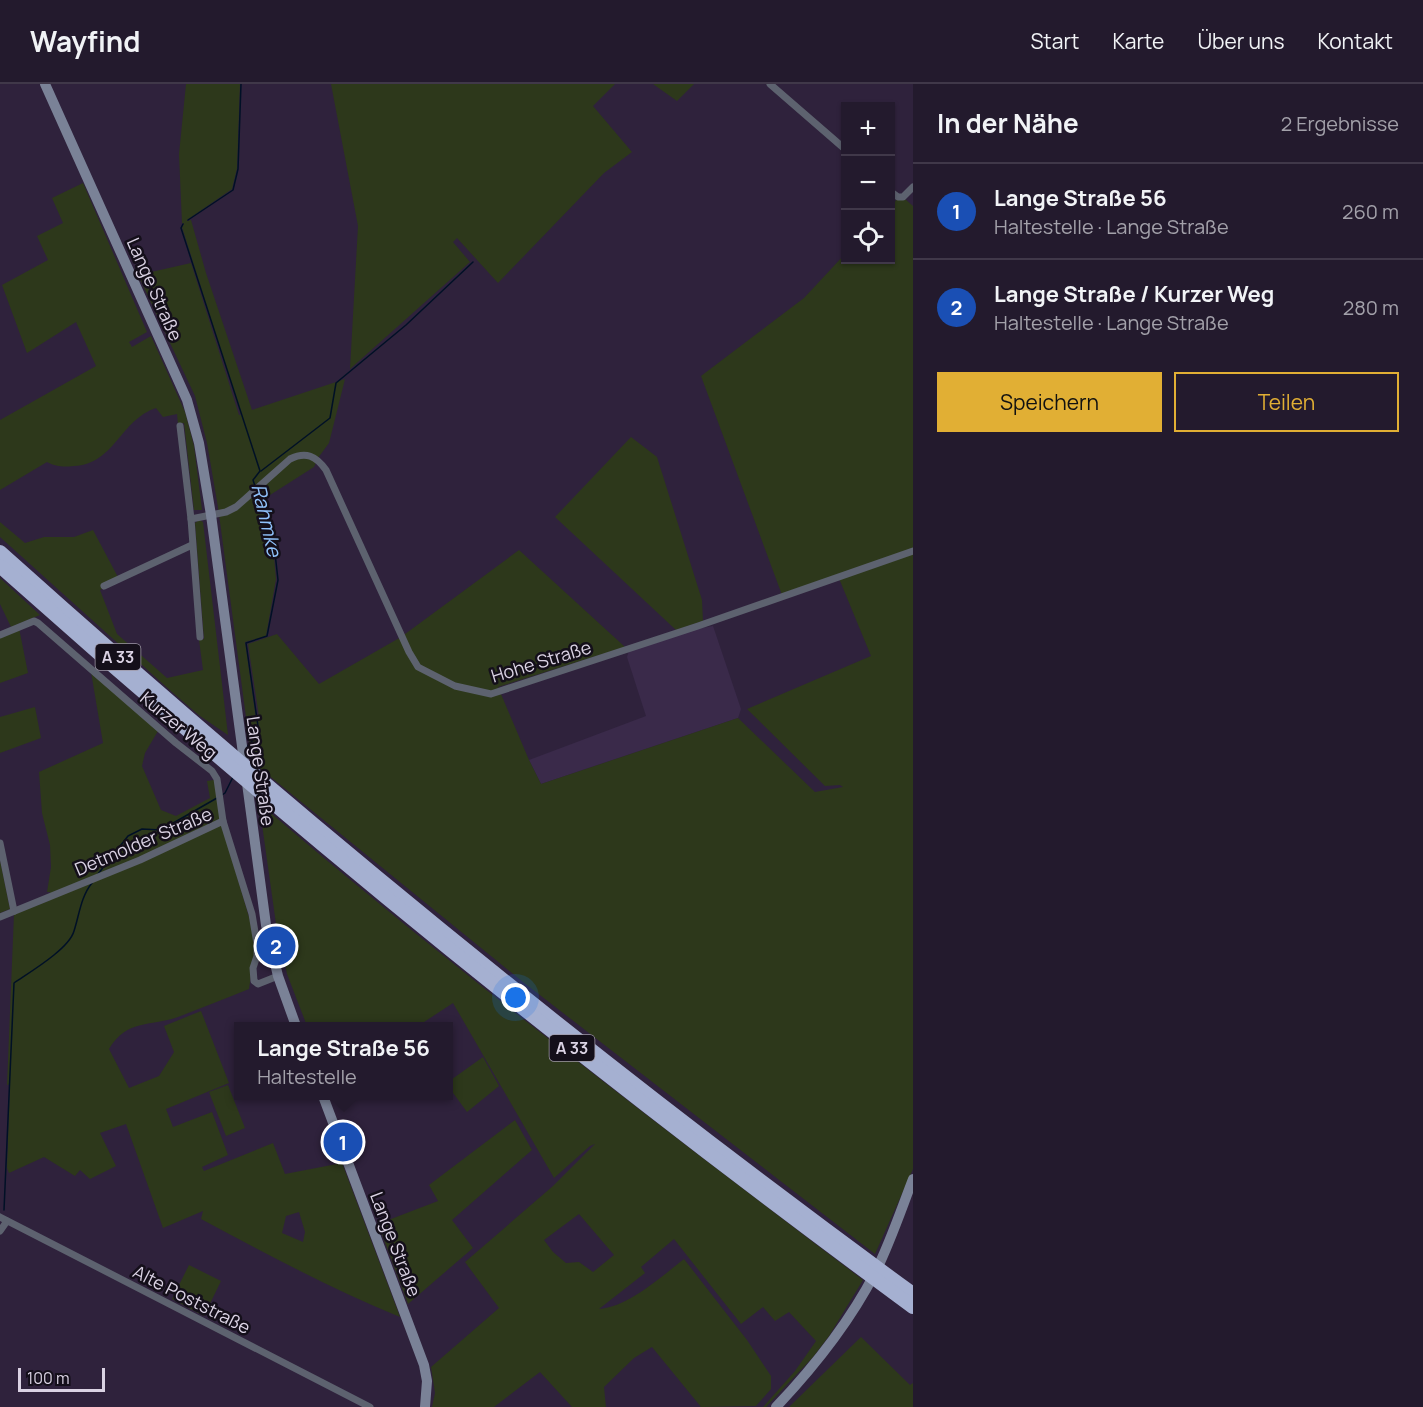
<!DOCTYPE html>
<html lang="de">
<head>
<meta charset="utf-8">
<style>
  body { margin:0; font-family:Manrope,sans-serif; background:#2f2739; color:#f1f3f6 }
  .controls { position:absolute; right:18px; top:18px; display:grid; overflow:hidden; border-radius:0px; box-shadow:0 2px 4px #0004 }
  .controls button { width:54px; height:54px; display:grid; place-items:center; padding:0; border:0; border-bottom:2px solid #403849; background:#231a2d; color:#f1f3f6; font:30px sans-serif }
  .scale { position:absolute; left:18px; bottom:15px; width:87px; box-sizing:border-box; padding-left:6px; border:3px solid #dad2e3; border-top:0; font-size:16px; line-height:21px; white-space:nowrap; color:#dad2e3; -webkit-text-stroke:4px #140f1a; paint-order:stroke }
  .you { position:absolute; left:516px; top:914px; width:21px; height:21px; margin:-15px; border:4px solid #fff; border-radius:50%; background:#1a73e8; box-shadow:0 0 0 9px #1a73e833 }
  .badge { display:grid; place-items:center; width:39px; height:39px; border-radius:50%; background:#e1af34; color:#fff; font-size:20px; font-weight:700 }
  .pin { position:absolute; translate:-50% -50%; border:3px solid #fff; box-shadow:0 2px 6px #0006 }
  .popup { position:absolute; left:234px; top:938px; width:219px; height:78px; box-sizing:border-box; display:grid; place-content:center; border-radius:0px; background:#231a2d; filter:drop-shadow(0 2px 4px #0005); font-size:20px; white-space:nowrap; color:#a3a1aa }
  .popup b { font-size:22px; color:#f1f3f6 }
  .popup::after { content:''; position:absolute; left:50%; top:100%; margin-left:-12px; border:12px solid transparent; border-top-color:#231a2d }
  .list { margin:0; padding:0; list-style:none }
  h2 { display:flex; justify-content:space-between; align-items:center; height:78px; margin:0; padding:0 24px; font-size:26px }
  h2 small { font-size:20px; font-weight:400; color:#a3a1aa }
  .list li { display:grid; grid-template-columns:39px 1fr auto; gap:18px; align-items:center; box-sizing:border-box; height:96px; padding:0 24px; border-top:2px solid #403849 }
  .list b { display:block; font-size:22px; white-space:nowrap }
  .list p { margin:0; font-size:20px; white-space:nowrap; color:#a3a1aa }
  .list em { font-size:20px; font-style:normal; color:#a3a1aa }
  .actions { display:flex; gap:12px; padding:18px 24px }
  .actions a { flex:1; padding:14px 0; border:2px solid #e1af34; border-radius:0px; text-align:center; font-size:21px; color:#e1af34 }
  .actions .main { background:#e1af34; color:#111 }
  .icon { flex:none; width:33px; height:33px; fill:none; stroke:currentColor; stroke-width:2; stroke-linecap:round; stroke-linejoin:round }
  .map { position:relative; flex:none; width:913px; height:1323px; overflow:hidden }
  header { display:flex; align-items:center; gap:36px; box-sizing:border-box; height:84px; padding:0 30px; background:#231a2d; border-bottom:2px solid #403849 }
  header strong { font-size:28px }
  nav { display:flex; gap:33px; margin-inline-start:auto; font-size:21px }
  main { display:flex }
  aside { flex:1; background:#231a2d }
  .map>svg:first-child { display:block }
  .built { fill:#3a2a4a }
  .green { fill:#2d381b; fill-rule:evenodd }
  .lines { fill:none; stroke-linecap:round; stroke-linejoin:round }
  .stream { stroke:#001026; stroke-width:1.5 }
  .street { stroke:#5d626f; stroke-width:7 }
  .secondary { stroke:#7a8297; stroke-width:10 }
  .highway { stroke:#a5b0d1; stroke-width:14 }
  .labels { text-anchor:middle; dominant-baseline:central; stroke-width:5; stroke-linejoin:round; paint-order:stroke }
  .shield { fill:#140f1a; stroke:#9f98a7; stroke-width:1.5 }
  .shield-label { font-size:16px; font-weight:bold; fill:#dad2e3 }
  .street-label { font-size:18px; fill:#dad2e3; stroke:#140f1a }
  .water-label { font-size:20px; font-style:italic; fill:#90c2fb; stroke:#140f1a }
</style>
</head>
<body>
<header>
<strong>Wayfind</strong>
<nav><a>Start</a><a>Karte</a><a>Über uns</a><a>Kontakt</a></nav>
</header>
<main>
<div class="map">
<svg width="913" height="1323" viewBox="0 0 913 1323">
  <rect width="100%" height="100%" fill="#2f223c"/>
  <polygon class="built" points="713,542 741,625 738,634 541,700 529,676 646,632 627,573 629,567 696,545"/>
  <g class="green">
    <polygon points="186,0 240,0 237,84 232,105 187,136 187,137 191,136 206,189 252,326 345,295 329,359 318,374 314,383 259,418 272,450 276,495 266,552 245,558 256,635 259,633 248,560 277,550 319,600 401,553 519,466 625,563 498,603 529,676 541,700 738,634 815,708 843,703 840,701 825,702 747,625 871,572 838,492 782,511 701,292 804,214 845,170 846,176 890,176 891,122 898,114 905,115 913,122 913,1085 875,1170 523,898 252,678 218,423 207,359 195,312 138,191 191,179 239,331 241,331 182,143 184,140 182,139 179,70"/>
    <polygon points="331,0 615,0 593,22 632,68 604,89 498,199 457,154 453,158 470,178 350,285 358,142"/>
    <polygon points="653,0 694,0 677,17"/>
    <path d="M 83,99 L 147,248 L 129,258 L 132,263 L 151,252 L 185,328 L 194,362 L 202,426 L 194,426 L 184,339 L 178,340 L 177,330 L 163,333 L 156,324 C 120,336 115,380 74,382 C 63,383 57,383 47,378 L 0,406 L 0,336 L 96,282 L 76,238 L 27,269 L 2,201 L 48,176 L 37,152 L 63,139 L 52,114 Z"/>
    <polygon points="631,353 657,373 702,516 703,537 676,546 555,433"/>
    <polygon points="199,436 203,438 228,651 200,632 172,608 0,453 0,438 25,459 44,453 74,453 93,446 120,497 100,506 117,550 167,594 203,586 199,556 204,555 195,439"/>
    <polygon points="0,494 40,531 11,543 0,520"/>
    <polygon points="19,544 28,589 0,599 0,553"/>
    <path d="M 91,588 L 158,647 L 145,669 L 142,682 L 161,726 L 176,732 L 210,714 L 207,697 L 214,696 L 224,748 L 256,857 L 249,905 C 226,914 202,924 178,933 C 149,943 127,935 109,965 L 129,1004 L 159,992 L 174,968 L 164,942 L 201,927 L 229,999 L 166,1025 L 173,1043 L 212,1028 L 228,1071 L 202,1083 L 204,1087 L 273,1059 L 285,1090 L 342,1079 L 400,1233 C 331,1205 267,1170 201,1135 L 203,1127 L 163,1144 L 126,1040 L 100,1049 L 116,1082 L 90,1095 L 80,1086 L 75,1092 L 44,1073 L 9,1089 L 7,1084 L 10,1000 L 7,1001 L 14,830 L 48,817 L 50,808 L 47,808 L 51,783 L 50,761 L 42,729 L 39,688 L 103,659 ZM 299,1128 L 305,1148 L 303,1158 L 282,1149 L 286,1132 Z"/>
    <polygon points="35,623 41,654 0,669 0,633"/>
    <path d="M 259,719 C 454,886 659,1041 863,1196 L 829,1252 L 813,1273 L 766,1323 L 763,1323 L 795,1287 L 816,1257 L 789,1228 L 775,1237 L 763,1223 L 741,1240 L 674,1155 L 641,1183 L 645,1189 L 599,1225 C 628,1223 661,1193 684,1175 L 747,1256 L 771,1292 L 771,1305 L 756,1322 L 701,1323 L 652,1263 L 634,1274 L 604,1303 L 606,1323 L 572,1323 L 540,1288 L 494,1323 L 432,1323 L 435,1309 L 431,1283 L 499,1224 L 465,1178 L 553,1102 L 595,1060 L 590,1062 L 554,1094 L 453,919 L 418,942 L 307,942 L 287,890 L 276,840 ZM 579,1130 L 614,1171 L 593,1188 L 579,1178 L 566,1179 L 553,1168 L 544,1156 Z"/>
    <polygon points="0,776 10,825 0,829"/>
    <polygon points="483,973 499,1002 467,1028 448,1002 448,998"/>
    <polygon points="228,1001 245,1044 226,1052 209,1008"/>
    <polygon points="515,1036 532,1066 452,1136 473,1164 408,1220 378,1140 438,1117 429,1101"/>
    <polygon points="189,1181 221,1197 204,1232 172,1215"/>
    <polygon points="861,1253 910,1301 913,1299 913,1323 789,1323"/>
  </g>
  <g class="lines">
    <g class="stream">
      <polyline points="188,136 233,106 238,85 241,0"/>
      <polyline points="183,140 181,144 260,387 253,396 255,402"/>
      <polyline points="261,387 330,334 336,299 406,241 473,178"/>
      <polyline points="246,664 259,649 246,559 267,552 278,496 273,451 257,409"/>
      <polyline points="222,711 225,709 233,693"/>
      <polyline points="98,790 128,752 142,745 161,746 217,714"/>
      <path d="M 4,1126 L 14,899 C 30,888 69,865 74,847 C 79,832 81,812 92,799"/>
    </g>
    <g class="street">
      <polyline points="770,0 846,66"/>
      <polyline points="890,107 898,113 903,113 913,103"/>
      <polyline points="180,342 191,435"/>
      <polyline points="104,502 192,461"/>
      <polyline points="0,551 34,537 38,539 176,659 212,687 217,695 223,737"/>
      <path d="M 200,553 L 191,435 L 226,428 L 236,423 L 290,375 C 306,367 316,372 326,386 L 409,568 L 418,583 L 455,602 L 491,610 L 698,542 L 913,467"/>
      <polyline points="0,759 14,827"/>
      <polyline points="0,833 140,776 223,737 252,830 257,860 257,872 253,884 254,897 258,900 278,892"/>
      <polyline points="0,1133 370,1323"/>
      <polyline points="0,1147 7,1137"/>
    </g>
    <g class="secondary">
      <polyline points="45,0 187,316 199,359 211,431 266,841 278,892 296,942"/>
      <polyline points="323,1012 424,1281 427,1297 425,1323"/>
      <path d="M 776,1323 C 814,1283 849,1239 875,1189 C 890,1159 901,1126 913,1095"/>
    </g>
    <g class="highway">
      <path d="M 0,468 C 292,730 596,979 913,1210"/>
      <path d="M 0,482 C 293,744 597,991 913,1223"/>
    </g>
  </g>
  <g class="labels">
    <g class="shield">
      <rect x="95.5" y="560" width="45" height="26" rx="4.5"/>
      <rect x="549.5" y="951" width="45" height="26" rx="4.5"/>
    </g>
    <g class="shield-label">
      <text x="118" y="573">A 33</text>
      <text x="572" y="964">A 33</text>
    </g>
    <g class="street-label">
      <text transform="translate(155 205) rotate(66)">Lange Straße</text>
      <text transform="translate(541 577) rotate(-17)">Hohe Straße</text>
      <text transform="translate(179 641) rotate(40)">Kurzer Weg</text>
      <text transform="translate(261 687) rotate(82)">Lange Straße</text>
      <text transform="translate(143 757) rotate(-23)">Detmolder Straße</text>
      <text transform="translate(396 1160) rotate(69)">Lange Straße</text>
      <text transform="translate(192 1215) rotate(27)">Alte Poststraße</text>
    </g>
    <g class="water-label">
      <text transform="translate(267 436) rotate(77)">Rahmke</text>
    </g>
  </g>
</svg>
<div class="controls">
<button>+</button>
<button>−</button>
<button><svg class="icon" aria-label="locate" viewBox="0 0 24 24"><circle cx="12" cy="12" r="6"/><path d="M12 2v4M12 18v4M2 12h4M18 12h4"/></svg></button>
</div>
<div class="scale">100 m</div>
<div class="you"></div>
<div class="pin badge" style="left:343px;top:1058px;background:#1a4fb4">1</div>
<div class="popup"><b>Lange Straße 56</b>Haltestelle</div>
<div class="pin badge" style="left:276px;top:862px;background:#1a4fb4">2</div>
</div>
<aside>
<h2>In der Nähe<small>2 Ergebnisse</small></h2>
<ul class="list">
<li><span class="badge" style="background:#1a4fb4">1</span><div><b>Lange Straße 56</b><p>Haltestelle · Lange Straße</p></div><em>260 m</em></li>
<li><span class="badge" style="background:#1a4fb4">2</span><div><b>Lange Straße / Kurzer Weg</b><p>Haltestelle · Lange Straße</p></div><em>280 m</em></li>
</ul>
<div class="actions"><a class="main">Speichern</a><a>Teilen</a></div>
</aside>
</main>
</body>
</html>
